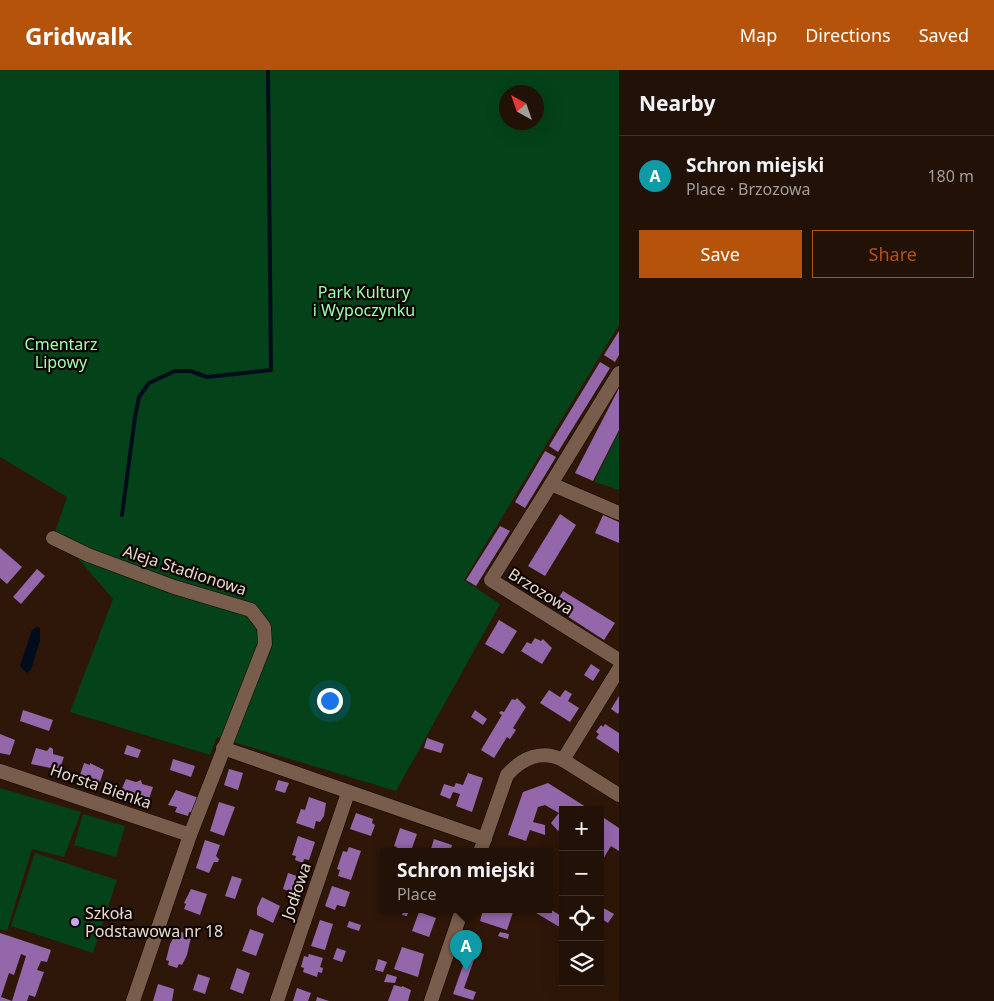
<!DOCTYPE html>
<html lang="en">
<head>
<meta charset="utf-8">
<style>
  body { margin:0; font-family:"Noto Sans",sans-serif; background:#2a1a10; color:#f1f3f6 }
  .controls { position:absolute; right:15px; bottom:15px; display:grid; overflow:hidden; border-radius:0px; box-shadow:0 5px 20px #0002 }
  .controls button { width:45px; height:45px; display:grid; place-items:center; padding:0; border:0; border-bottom:1px solid #3f3128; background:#221106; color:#f1f3f6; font:25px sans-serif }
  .compass { position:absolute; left:499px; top:15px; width:45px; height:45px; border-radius:50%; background:#221106; box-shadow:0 5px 20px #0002; rotate:320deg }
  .you { position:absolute; left:329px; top:630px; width:18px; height:18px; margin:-12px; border:4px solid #fff; border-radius:50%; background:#1a73e8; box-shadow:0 0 0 8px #1a73e833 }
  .badge { display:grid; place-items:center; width:32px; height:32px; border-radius:50%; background:#b45309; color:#fff; font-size:16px; font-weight:700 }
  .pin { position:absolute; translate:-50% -41px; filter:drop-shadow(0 1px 2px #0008) }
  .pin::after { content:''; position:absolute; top:26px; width:18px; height:15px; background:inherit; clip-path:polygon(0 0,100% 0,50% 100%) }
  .popup { position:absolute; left:380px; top:778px; width:172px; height:65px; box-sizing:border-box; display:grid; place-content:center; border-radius:0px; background:#221106; filter:drop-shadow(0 1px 4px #0005); font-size:16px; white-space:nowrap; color:#a29d9b }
  .popup b { font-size:19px; color:#f1f3f6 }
  .popup::after { content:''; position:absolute; left:50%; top:100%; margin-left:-10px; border:10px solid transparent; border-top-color:#221106 }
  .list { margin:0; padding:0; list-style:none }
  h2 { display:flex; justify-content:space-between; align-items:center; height:65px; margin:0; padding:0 20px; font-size:21px }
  h2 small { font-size:16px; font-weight:400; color:#a29d9b }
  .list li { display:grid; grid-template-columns:32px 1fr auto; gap:15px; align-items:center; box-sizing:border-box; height:80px; padding:0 20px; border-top:1px solid #3f3128 }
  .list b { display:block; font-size:19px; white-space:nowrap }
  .list p { margin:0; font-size:16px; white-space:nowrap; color:#a29d9b }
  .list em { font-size:16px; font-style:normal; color:#a29d9b }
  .actions { display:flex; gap:10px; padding:15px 20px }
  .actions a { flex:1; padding:11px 0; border:1px solid #b45309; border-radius:0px; text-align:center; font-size:18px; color:#b45309 }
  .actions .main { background:#b45309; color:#fff }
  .icon { flex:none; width:28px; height:28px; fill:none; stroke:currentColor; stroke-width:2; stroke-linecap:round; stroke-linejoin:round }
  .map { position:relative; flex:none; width:619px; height:931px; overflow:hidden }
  header { display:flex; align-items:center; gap:30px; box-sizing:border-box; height:70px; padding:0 25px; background:#b45309; color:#fff }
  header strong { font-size:24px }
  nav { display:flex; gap:28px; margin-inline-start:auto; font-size:18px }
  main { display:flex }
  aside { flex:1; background:#221106 }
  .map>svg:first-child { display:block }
  .green { fill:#044219; fill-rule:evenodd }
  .water { fill:#000b1c }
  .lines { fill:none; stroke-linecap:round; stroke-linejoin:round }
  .stream { stroke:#000b1c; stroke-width:4 }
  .building { fill:#9467ab; fill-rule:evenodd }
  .minor-casing { stroke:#150300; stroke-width:15 }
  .minor { stroke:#795d4c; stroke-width:14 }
  .poi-dot { fill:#c6a6f0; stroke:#0f0602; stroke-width:2 }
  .labels { text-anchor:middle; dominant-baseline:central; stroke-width:4.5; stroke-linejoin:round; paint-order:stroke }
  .park-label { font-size:16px; fill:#9cfeae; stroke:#0f0602 }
  .street-label { font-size:16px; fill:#e9d9cf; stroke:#0f0602 }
  .poi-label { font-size:16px; fill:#e9d9cf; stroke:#0f0602; text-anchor:start }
</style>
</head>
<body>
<header>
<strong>Gridwalk</strong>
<nav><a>Map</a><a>Directions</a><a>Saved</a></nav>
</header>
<main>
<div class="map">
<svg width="619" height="931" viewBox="0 0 619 931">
  <rect width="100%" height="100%" fill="#2e1708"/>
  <g class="green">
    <path d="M 0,0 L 619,0 L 619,255 L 464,510 L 500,534 L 396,721 L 217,667 L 210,685 L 70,642 L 113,529 L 55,462 L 67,427 L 0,387 ZM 507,22 L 536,22 L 536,52 L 507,52 Z"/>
    <polygon points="619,362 619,420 594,412"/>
    <polygon points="0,718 81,742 64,787 32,779 7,861 0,859"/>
    <polygon points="83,744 125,756 116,787 74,775"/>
    <polygon points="35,783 117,810 93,883 11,856"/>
  </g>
  <polygon class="water" points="37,557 40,558 40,570 31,600 27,603 20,596 32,560"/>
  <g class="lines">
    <polyline class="stream" points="122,445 135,347 139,327 149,313 175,301 190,301 207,307 271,300 268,0"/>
  </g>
  <g class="building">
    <polygon points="619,261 619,285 615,292 604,285"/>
    <polygon points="600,292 610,298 558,382 549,376"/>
    <polygon points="619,318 619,360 593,411 575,403"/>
    <polygon points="545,381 556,387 525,438 515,432"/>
    <polygon points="560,444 576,455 545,506 528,496"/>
    <polygon points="603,445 619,452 619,473 595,463"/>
    <polygon points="500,456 510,461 476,516 466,510"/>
    <polygon points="0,478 22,497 7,514 0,508"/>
    <polygon points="37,499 45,506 21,534 13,527"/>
    <polygon points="563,521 615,553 604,570 553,537"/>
    <polygon points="499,550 517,561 503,584 485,574"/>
    <polygon points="535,568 541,571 543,569 552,578 542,594 521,581 527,572 531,574"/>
    <polygon points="591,594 600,600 593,611 584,605"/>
    <polygon points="549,620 560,627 565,620 572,624 568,631 579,638 570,652 540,633"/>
    <polygon points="619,626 619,642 618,644 611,639"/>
    <polygon points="517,628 526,637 513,658 516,660 510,669 507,667 494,688 481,680 502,645 499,643 501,641 504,642 512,629 515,630"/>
    <polygon points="23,640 53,650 49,661 20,651"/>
    <polygon points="475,640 487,649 483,655 471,647"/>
    <polygon points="605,654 619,663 619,683 596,668 599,664 596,662 601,655 603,657"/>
    <polygon points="0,664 15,670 10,685 0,683"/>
    <polygon points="427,668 444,674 441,683 424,678"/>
    <polygon points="127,675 141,680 138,688 124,684"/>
    <polygon points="50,677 53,679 53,684 64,687 58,704 50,701 51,698 31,694 36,678 47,681"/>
    <polygon points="173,689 195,696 191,707 170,700"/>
    <polygon points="84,693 90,695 90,693 104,700 99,715 79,708"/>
    <polygon points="229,699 243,703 238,720 224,715"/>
    <polygon points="468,703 483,708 472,742 456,736 460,724 453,722 450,729 440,725 444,714 454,717 456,713 463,715"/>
    <polygon points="126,709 136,712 141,710 142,714 153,717 148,732 138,729 139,727 120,723"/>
    <polygon points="278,710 289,713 285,723 275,720"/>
    <polygon points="548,713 586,737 584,740 563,740 563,755 558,761 551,753 559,743 545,735 538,737 533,752 545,755 545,765 530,760 526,771 508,765 523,722"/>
    <polygon points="176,720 199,728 194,743 189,742 188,746 175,742 177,737 168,735"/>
    <polygon points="309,727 326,733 324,746 320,752 316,751 314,759 296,753 301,739 305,740"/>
    <polygon points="219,732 235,737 224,766 210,761"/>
    <polygon points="356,743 373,749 372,753 375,755 371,766 350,759"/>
    <polygon points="604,748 619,758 619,781 611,776 603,789 600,787 600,774 603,771 600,769 600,754"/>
    <polygon points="400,758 417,764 411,781 396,779 397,777 394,776"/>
    <polygon points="298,766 315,772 309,790 304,789 303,793 295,790 296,786 292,785"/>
    <polygon points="434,769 452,775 450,782 430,782"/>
    <polygon points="205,770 220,775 216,786 219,789 218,792 214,792 209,803 196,798"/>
    <polygon points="349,777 361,781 351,810 338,806 340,800 337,799 343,781 347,782"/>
    <polygon points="288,803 303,808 297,824 283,819"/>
    <polygon points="232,806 242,809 235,829 225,826"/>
    <polygon points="332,816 350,822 345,837 337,835 335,840 325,836"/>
    <polygon points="191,819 207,824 200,845 184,839 186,834 184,833"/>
    <polygon points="262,827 280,836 273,853 257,845 257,838"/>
    <polygon points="600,836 614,844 608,853 600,848"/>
    <polygon points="548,838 563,847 563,859 536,843 538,840"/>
    <polygon points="404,840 409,840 407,846 402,845"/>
    <polygon points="483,840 513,842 507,860 480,851"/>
    <polygon points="419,842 436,848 429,867 412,861"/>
    <polygon points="320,850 333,854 325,880 311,876"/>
    <polygon points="349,851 361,855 359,861 347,857"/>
    <polygon points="250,859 264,864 256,886 242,881"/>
    <polygon points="178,860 191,867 187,885 182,895 179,894 177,898 168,895 169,891 166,890 170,874"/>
    <polygon points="500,862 509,864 508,869 498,866"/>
    <path d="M 0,863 L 51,880 L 47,892 L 41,891 L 37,900 L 44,902 L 35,927 L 29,925 L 27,931 L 0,931 ZM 21,884 L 26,886 L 12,931 L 1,927 L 9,903 L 14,905 Z"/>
    <polygon points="469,866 481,870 464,918 476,922 473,930 453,924 467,884 463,883"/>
    <polygon points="402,877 424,884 418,907 394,899"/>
    <polygon points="337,878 346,881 342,892 333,889"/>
    <polygon points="309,884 323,888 320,897 323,898 322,903 318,902 317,907 303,902 304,898 301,897 304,886 308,887"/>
    <polygon points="378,889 387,892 383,902 375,900"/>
    <polygon points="237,898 250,903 243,924 230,919"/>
    <polygon points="198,904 210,908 205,924 193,920"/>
    <polygon points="387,904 397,907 395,913 384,912"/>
    <polygon points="158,914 174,919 172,931 153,931"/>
    <polygon points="394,915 402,917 402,916 411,920 408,931 388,931"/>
    <polygon points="297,918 311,923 308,931 293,931"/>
    <polygon points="317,927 329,931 316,931"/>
  </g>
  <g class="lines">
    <defs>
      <g id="minor">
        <polyline points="619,303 551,414 619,443"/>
        <polyline points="551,414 491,510 619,590"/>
        <polyline points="53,468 88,485 174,517 251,540 264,557 265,574 190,765 133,931"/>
        <polyline points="223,678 485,769"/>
        <polyline points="563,690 619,725"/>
        <polyline points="0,701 190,765"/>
        <path d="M 480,782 L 507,705 C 522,688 542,679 563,690 L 619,599"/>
        <polyline points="277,931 348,723"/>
        <polyline points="431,931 462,840"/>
      </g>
    </defs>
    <use href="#minor" class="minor-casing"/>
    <use href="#minor" class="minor"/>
  </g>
  <circle class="poi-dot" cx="75" cy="852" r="5"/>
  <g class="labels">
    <g class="park-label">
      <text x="364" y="222">Park Kultury<tspan x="364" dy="18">i Wypoczynku</tspan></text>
      <text x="61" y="274">Cmentarz<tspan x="61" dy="18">Lipowy</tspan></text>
    </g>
    <g class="street-label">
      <text transform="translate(185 500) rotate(18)">Aleja Stadionowa</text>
      <text transform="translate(541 521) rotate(32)">Brzozowa</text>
      <text transform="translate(101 716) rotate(19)">Horsta Bienka</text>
      <text transform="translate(296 821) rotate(-71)">Jodłowa</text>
    </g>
    <g class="poi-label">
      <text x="85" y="843">Szkoła<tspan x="85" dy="18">Podstawowa nr 18</tspan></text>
    </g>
  </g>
</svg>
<div class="controls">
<button>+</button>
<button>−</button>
<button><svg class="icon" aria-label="locate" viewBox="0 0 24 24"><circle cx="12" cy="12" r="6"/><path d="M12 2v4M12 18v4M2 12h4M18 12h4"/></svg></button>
<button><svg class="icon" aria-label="layers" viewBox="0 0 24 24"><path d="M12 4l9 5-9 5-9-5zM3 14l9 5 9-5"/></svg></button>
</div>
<svg class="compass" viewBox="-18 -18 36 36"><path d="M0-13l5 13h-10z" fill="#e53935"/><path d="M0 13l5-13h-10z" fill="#a29d9b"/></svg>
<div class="you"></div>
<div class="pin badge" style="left:466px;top:901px;background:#0f9aa8">A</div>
<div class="popup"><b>Schron miejski</b>Place</div>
</div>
<aside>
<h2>Nearby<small></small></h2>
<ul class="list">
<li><span class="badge" style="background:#0f9aa8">A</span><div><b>Schron miejski</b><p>Place · Brzozowa</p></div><em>180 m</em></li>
</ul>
<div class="actions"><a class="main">Save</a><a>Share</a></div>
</aside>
</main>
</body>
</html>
